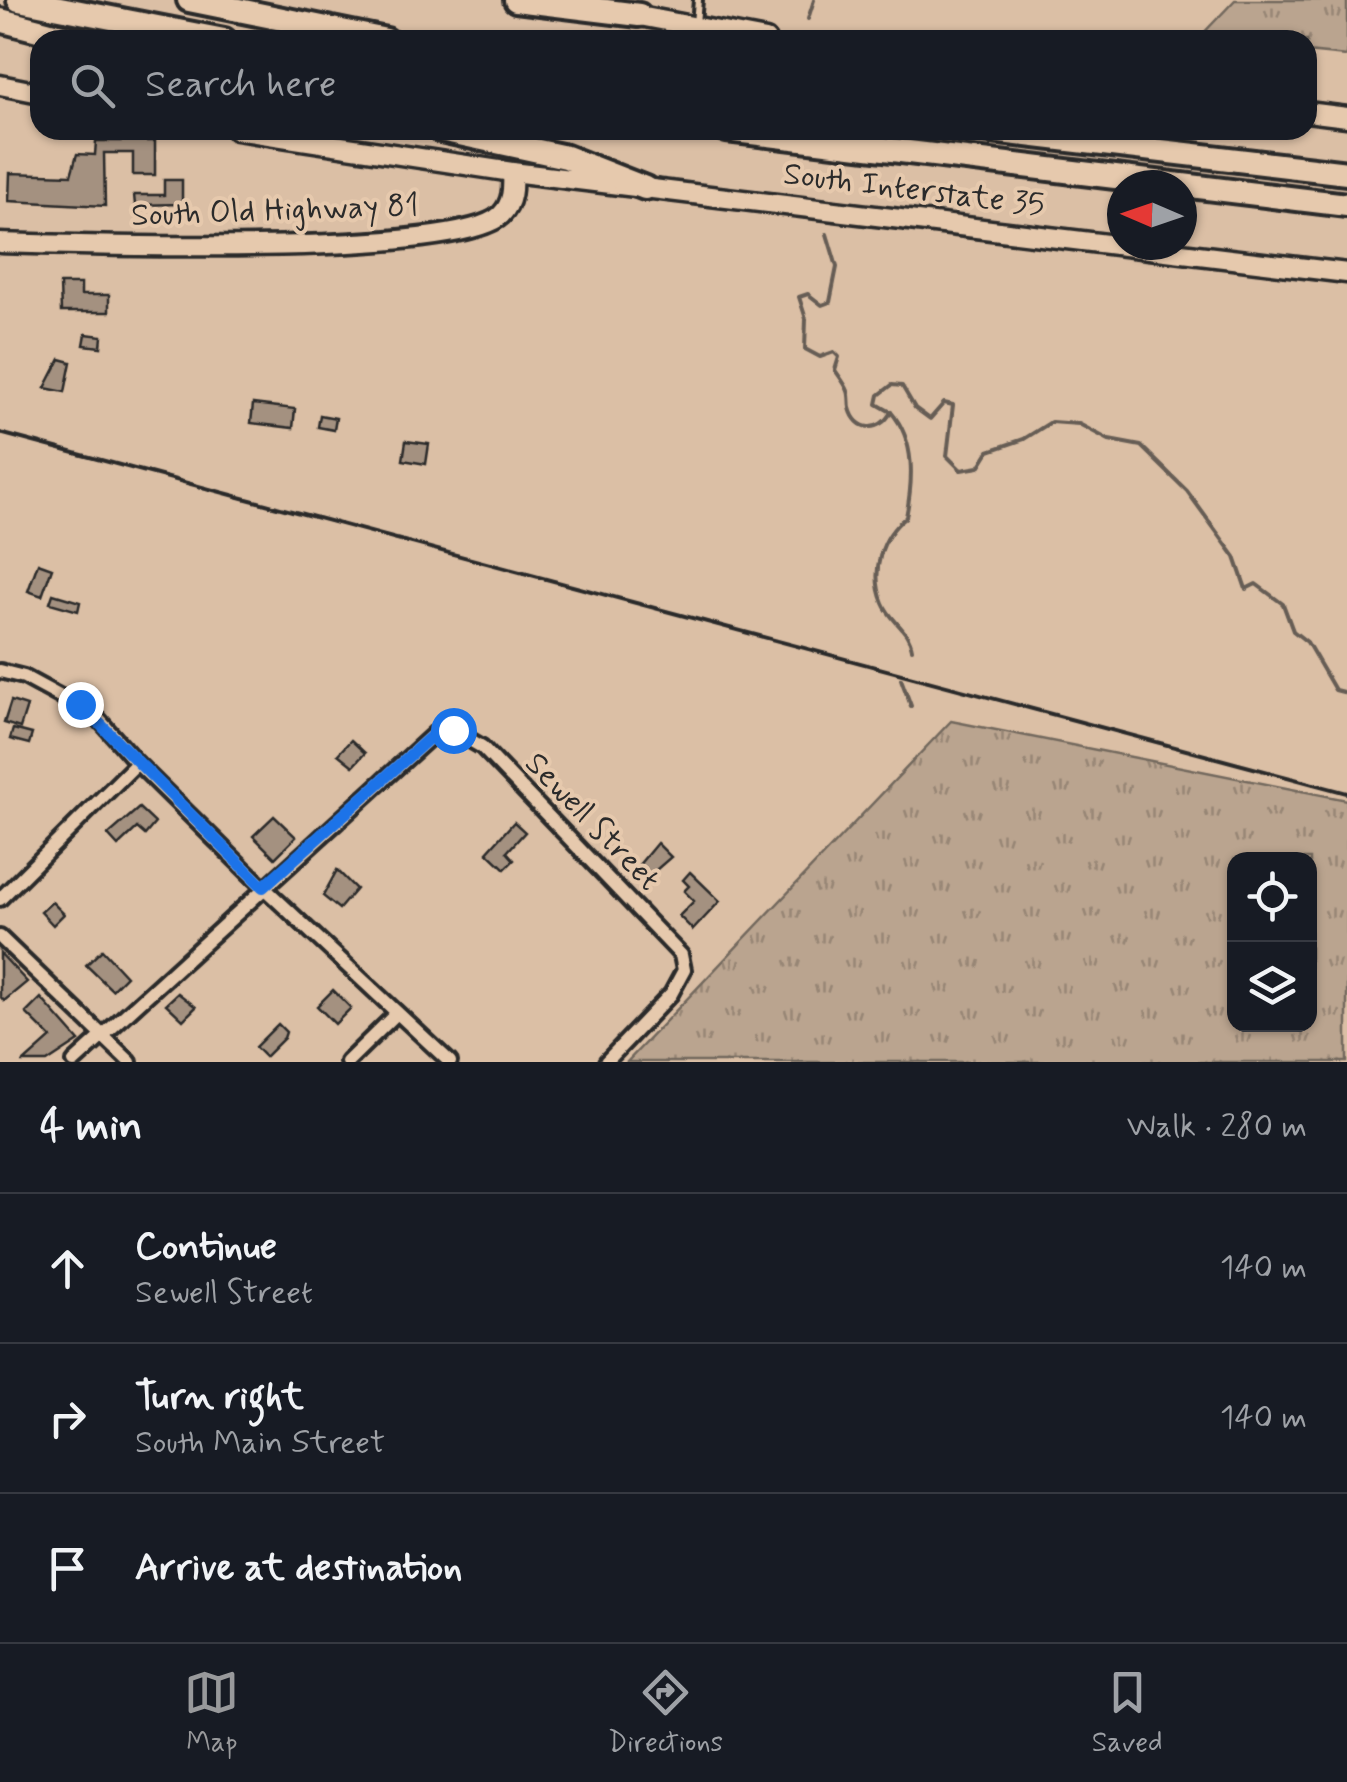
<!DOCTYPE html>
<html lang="en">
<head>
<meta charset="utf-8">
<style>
  body { margin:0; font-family:Mynerve,sans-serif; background:#20242c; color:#f1f3f6 }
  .controls { position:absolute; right:30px; bottom:30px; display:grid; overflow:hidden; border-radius:20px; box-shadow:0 2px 8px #0004 }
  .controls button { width:90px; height:90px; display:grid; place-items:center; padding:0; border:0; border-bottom:2px solid #363941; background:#171b24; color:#f1f3f6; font:50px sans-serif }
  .compass { position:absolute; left:1107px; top:170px; width:90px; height:90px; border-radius:50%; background:#171b24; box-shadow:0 2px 8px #0004; rotate:272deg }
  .stop { position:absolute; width:30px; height:30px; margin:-22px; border:8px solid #1a73e8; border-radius:50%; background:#fff }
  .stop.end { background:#1a73e8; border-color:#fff; box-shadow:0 2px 10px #0008 }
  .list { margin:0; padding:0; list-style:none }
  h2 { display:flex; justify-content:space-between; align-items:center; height:130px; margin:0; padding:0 40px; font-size:42px }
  h2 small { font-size:32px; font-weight:400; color:#9ea1a6 }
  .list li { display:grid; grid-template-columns:65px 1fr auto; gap:30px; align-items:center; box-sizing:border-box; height:150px; padding:0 40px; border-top:2px solid #363941 }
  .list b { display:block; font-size:38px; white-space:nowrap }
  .list p { margin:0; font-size:32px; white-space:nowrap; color:#9ea1a6 }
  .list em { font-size:32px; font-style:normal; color:#9ea1a6 }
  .icon { flex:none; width:55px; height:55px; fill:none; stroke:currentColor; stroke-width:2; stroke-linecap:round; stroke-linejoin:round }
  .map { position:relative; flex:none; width:1347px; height:1062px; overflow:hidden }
  .search { position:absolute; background:#171b24; box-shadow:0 2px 8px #0004; left:30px; right:30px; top:30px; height:110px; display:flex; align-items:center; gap:25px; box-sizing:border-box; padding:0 35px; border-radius:30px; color:#9ea1a6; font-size:38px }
  .sheet { height:580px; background:#171b24 }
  nav { display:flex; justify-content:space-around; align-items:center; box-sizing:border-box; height:140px; border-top:2px solid #363941; background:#171b24; font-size:28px; color:#9ea1a6 }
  nav a { display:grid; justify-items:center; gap:5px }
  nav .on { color:#98999b }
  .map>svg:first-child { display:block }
  .grass { fill:url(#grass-tufts); stroke:#72685d; stroke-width:2.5; fill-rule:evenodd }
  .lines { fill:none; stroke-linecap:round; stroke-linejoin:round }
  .stream { stroke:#665d54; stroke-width:4 }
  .building { fill:#a49180; stroke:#2b2b2b; stroke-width:2.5 }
  .lane-casing { stroke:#2b2b2b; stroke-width:14 }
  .street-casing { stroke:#2b2b2b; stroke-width:20 }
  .secondary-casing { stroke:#2b2b2b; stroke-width:25 }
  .highway-casing { stroke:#2b2b2b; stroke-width:30 }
  .lane { stroke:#e6c9ad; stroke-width:6 }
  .street { stroke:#e6c9ad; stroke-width:12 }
  .secondary { stroke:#e6c9ad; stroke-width:18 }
  .highway { stroke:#e6c9ad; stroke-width:22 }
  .rail { stroke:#2b2b2b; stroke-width:4 }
  .route { stroke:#1a73e8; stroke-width:12 }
  .labels { text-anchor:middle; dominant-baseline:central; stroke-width:8; stroke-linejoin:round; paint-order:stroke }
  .street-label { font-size:32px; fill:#2b2b2b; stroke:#e6c9ad }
</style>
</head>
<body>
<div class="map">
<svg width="1347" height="1062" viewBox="0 0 1347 1062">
  <defs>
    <pattern id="grass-tufts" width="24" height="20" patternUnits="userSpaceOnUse" patternTransform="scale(2.5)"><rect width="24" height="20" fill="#baa48f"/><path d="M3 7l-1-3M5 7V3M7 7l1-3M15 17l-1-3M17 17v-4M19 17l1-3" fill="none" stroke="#978675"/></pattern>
  </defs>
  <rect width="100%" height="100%" fill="#dbbfa5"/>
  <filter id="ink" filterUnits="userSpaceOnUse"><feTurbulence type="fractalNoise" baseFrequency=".01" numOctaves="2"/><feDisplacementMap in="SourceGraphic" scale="20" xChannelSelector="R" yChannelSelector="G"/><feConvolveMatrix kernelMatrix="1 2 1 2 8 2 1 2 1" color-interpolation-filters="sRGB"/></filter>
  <g filter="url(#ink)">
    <g class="grass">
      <polygon points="1235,0 1347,0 1347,56 1307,52 1307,40 1197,40"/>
      <path d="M 951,721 L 1347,800 L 1347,1062 L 627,1062 ZM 1234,859 L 1310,859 L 1310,1024 L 1234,1024 Z"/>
    </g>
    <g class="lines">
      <g class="stream">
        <polyline points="808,19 814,0"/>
        <path d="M 827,234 L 837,267 L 830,302 L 822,305 L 808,294 L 799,297 L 806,319 L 805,349 L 820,357 L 834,352 L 839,357 L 835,370 C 839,376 846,385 848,391 C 850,396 849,402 850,408 C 856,432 880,433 891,412 C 916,441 913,481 906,517 C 881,536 870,572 883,603 C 890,621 909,629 912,649"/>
        <polyline points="891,412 877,404 879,395 892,385 902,386 915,408 930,419 944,403 953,405 947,456 961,470 979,467 989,451 1024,439 1051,422 1079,424 1109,440 1141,446 1187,491 1235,557 1246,589 1256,584 1283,604 1293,631 1307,642 1335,690 1347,693"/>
        <polyline points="901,679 911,706"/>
      </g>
    </g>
    <g class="building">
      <polygon points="96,141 155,141 155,175 133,175 133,153 104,153 105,206 9,201 10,173 71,175 77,154 95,155"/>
      <polygon points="164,180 182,180 182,204 135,205 134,195 164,195"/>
      <polygon points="60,284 81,284 81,295 109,295 109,312 61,312"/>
      <polygon points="86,334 102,336 101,347 84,345"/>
      <polygon points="60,359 71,362 65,392 45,388"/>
      <polygon points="253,404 295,409 293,428 251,423"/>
      <polygon points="320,415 336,418 334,430 318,427"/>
      <polygon points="406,441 429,444 426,464 403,460"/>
      <polygon points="38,563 52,568 42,596 28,591"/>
      <polygon points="53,594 80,602 78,611 50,603"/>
      <polygon points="11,701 27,706 20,728 4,723"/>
      <polygon points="13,729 32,734 29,744 10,739"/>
      <polygon points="351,740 365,753 353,766 338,754"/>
      <polygon points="139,808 155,823 145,835 137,828 118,846 108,835"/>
      <polygon points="274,816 296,837 275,858 253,836"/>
      <polygon points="514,822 525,832 507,852 514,860 505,869 487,852"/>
      <polygon points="657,843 671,857 649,876 638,866"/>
      <polygon points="337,870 356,889 339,909 323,896"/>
      <polygon points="690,872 720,901 693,930 679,916 694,901 684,891 689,886 683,880"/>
      <polygon points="52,902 64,914 53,925 41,912"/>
      <polygon points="102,950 126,976 112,990 86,965"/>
      <polygon points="0,953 27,982 4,1001 0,996"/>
      <polygon points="333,990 351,1008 335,1024 317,1006"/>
      <polygon points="178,993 196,1007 183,1020 166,1004"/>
      <polygon points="41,998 79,1041 47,1062 24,1062 51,1038 26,1013"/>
      <polygon points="278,1024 286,1032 284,1038 265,1057 255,1047"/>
    </g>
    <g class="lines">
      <defs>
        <polyline id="lane" points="696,24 698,0"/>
        <g id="street">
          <polyline points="0,671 24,677 96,716 137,763 263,887 450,1062"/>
          <polyline points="0,899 137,763"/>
          <polyline points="0,937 130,1062"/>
          <polyline points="74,1062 436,732 453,730 482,747 681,955 684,970 671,994 606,1062"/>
          <polyline points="347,1062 397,1013"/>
        </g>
        <g id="secondary">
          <polyline points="629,14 766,40"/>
          <polyline points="0,85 40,93"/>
          <polyline points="1307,112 1347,117"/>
          <polyline points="236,130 512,172 1347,273"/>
          <path d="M 0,243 C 78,245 457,258 501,215 C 513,203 513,187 512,172"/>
        </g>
        <g id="highway">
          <polyline points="19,0 224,40"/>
          <polyline points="189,0 386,40"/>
          <polyline points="516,0 639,15"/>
          <polyline points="0,20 77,40"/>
          <polyline points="441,130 566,157 645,188"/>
          <polyline points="727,130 1181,185"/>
          <polyline points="984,130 1347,173"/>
          <polyline points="1182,185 1347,205"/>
        </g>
      </defs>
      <use href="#lane" class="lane-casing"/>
      <use href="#street" class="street-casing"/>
      <use href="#secondary" class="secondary-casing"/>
      <use href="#highway" class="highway-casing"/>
      <use href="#lane" class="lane"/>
      <use href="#street" class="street"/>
      <use href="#secondary" class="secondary"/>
      <use href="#highway" class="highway"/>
      <polyline class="rail" points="0,433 1347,793"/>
    </g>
  </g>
  <g class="lines" filter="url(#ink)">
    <polyline class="route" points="80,704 263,887 436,732 453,730"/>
  </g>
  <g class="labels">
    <g class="street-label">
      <text transform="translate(914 190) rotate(7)">South Interstate 35</text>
      <text transform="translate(275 211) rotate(-2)">South Old Highway 81</text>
      <text transform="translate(592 822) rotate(46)">Sewell Street</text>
    </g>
  </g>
</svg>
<div class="controls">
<button><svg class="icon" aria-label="locate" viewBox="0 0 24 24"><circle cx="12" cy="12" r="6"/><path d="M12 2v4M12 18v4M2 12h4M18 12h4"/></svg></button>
<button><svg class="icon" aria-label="layers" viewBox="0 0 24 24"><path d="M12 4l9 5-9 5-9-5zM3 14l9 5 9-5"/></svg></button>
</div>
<svg class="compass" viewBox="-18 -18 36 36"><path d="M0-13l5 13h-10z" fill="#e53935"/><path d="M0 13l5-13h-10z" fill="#9ea1a6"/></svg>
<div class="stop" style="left:453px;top:730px"></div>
<div class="stop end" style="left:80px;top:704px"></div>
<div class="search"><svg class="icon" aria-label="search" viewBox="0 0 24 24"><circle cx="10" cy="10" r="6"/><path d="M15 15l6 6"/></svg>Search here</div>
</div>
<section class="sheet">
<h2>4 min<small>Walk · 280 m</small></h2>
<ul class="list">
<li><svg class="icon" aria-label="ahead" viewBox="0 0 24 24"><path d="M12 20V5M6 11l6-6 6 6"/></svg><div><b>Continue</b><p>Sewell Street</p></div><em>140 m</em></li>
<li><svg class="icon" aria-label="right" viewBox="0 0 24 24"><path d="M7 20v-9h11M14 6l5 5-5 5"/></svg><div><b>Turn right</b><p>South Main Street</p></div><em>140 m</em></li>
<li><svg class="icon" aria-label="arrive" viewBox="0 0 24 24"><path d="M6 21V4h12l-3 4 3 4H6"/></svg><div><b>Arrive at destination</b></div></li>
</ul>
</section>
<nav>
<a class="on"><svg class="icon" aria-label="map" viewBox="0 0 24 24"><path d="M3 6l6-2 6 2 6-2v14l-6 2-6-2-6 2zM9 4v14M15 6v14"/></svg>Map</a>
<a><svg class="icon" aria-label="directions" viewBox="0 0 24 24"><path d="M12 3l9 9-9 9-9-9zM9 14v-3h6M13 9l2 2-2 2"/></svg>Directions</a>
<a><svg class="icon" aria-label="saved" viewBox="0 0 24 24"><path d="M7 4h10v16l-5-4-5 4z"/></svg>Saved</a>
</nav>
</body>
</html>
